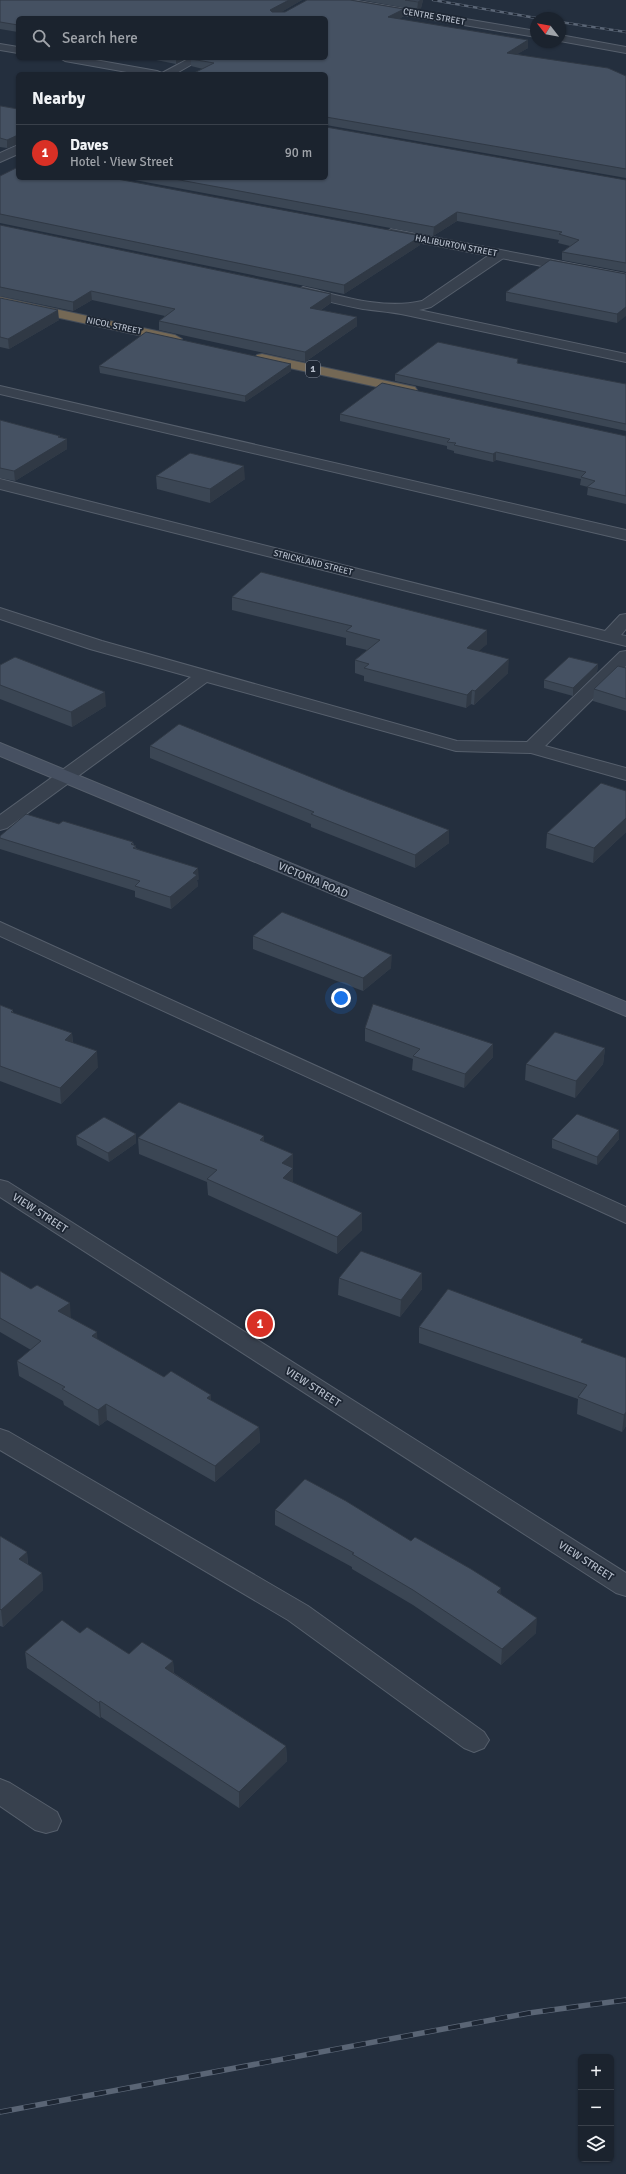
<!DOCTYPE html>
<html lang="en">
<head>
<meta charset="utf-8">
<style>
  body { margin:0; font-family:Signika,sans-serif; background:#242b36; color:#f1f3f6 }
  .controls { position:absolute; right:12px; bottom:12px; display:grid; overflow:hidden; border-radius:6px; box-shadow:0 1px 3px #0004 }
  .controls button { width:36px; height:36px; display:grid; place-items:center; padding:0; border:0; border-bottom:1px solid #39404a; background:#1b232e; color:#f1f3f6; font:20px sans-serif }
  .compass { position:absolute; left:530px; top:12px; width:36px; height:36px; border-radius:50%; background:#1b232e; box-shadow:0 1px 3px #0004; rotate:301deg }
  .you { position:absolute; left:341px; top:998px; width:14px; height:14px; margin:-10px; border:3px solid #fff; border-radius:50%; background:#1a73e8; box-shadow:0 0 0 6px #1a73e833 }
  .badge { display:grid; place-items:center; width:26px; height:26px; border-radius:50%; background:#d93025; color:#fff; font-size:13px; font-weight:700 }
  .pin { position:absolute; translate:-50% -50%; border:2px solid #fff; box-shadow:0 1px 4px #0006 }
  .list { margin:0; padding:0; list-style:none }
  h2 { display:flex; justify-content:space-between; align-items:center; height:52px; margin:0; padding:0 16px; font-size:17px }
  h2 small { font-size:13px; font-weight:400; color:#a0a4aa }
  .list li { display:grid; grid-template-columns:26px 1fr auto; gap:12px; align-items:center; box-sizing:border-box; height:56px; padding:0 16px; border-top:1px solid #39404a }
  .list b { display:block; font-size:15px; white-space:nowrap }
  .list p { margin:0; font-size:13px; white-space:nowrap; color:#a0a4aa }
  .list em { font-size:13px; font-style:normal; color:#a0a4aa }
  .icon { flex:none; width:22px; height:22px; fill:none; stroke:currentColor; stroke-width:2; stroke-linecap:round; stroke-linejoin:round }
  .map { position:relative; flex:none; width:626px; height:2174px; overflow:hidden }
  .search { position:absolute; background:#1b232e; box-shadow:0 1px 3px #0004; left:16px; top:16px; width:312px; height:44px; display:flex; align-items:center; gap:10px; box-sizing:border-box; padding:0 14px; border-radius:6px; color:#a0a4aa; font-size:15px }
  .panel { position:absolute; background:#1b232e; box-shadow:0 1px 3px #0004; left:16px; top:72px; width:312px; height:108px; border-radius:6px }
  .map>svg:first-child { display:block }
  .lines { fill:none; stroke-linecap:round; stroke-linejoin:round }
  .lane-casing { stroke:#565f6c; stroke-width:2 }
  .street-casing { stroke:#565f6c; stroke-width:2 }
  .secondary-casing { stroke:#565f6c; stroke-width:2 }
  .highway-casing { stroke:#434c59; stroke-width:2 }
  .lane { fill:#38414e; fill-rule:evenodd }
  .street { fill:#38414e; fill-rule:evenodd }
  .secondary { fill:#465061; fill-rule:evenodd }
  .highway { fill:#746855; fill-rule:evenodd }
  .rail-far1-casing { stroke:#5a6575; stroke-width:2.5 }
  .rail-casing { stroke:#5a6575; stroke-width:5.5 }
  .rail-far1 { stroke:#1d2633; stroke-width:1.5; stroke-dasharray:4.5; stroke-linecap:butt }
  .rail { stroke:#1d2633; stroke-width:4; stroke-dasharray:12; stroke-linecap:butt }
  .wall { fill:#3b4654 }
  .shaded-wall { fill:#303945 }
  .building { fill:#455162; stroke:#303945 }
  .labels { text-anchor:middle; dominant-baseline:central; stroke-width:3.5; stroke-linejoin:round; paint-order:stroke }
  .far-street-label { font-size:9px; fill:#b4bcc9; stroke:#1d2633 }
  .shield { fill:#1d2633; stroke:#878f9c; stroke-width:1 }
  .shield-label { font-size:10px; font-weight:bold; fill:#b4bcc9 }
  .street-label { font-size:11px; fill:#b4bcc9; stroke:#1d2633 }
</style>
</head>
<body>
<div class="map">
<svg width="626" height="2174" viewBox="0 0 626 2174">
  <rect width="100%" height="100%" fill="#242f3e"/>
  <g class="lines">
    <defs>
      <g id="lane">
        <path d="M 500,250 L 507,254 L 505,257 L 431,307 L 419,310 L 626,354 L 626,362 L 406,315 C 393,312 378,311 363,309 C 341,305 320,299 298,294 L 296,291 L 303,287 C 342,296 382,310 422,301 L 495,251 Z"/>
        <polygon points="0,386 626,530 626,540 0,394"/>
        <polygon points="0,608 102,641 457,741 527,742 620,652 626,651 626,666 545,746 626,768 626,780 531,753 456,751 207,682 7,828 0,830 0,815 191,677 90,649 0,619"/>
        <polygon points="0,922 626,1207 626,1223 0,936"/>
        <polygon points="0,1429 9,1432 308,1606 484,1732 489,1740 484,1748 474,1752 464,1748 288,1620 0,1450"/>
      </g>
      <g id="street">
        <polygon points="328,0 352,0 536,31 536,37 333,3"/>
        <polygon points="560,35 626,47 626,53 560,41"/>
        <polygon points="0,44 18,47 18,53 0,50"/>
        <polygon points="60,58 84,58 157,71 162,73 190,58 203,58 175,74 138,74 65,61"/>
        <polygon points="18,145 18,154 0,162 0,153"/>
        <polygon points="391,229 626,274 626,282 386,236 385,233"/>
        <polygon points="0,479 605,631 620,615 626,614 626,629 621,635 626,636 626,646 0,489"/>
        <polygon points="0,1180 8,1182 626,1573 626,1596 616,1593 0,1197"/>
        <polygon points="0,1779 10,1783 57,1812 61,1821 57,1830 46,1833 35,1830 0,1806"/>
      </g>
      <polygon id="secondary" points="0,743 626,1002 626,1016 0,756"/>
      <g id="highway">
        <polygon points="0,297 175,335 182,339 175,343 0,305"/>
        <polygon points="262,354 410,386 415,387 417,390 415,393 410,394 257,361 255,358 257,355"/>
      </g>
    </defs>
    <use href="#lane" class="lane-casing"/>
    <use href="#street" class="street-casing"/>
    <use href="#secondary" class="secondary-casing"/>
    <use href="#highway" class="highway-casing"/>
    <use href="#lane" class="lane"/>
    <use href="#street" class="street"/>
    <use href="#secondary" class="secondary"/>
    <use href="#highway" class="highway"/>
    <defs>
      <g id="rail-far1">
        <polyline points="433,0 536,18"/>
        <polyline points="560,22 626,32"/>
      </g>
      <polyline id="rail" points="0,2112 529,2013 626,2000"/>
    </defs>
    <use href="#rail-far1" class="rail-far1-casing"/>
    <use href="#rail" class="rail-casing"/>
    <use href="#rail-far1" class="rail-far1"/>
    <use href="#rail" class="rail"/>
  </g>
  <g class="wall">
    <polygon points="0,0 302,0 281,12 404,9 404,16 399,19 528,48 517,54 626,76 626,178 326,125 326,74 203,69 191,66 191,59 326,58 18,18 18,32 0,29"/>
    <polygon points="361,0 423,0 421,8 417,10"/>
    <polygon points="146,58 187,58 176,64"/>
    <polygon points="0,106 18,109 18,144 7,148 0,147"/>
    <polygon points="0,176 421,236 420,245 344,294 0,223"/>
    <polygon points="124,178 326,178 626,180 626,272 562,260 562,252 570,246 558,243 559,240 457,221 433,236"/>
    <polygon points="0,225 331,294 331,303 321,310 357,317 357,326 305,362 159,330 159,321 165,316 92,300 73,311 0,296"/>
    <polygon points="626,274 617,323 506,301 506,292"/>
    <polygon points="0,298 59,320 9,349 0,347"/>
    <polygon points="518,359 518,363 626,384 626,431 395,381 395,374"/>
    <polygon points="99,366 291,371 245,402 100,373"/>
    <polygon points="340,414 626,436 626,504 587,495 588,487 580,485 581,479 496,460 493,462 454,453 454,451 447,449 447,446 340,421"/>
    <polygon points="0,420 60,436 60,437 67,439 67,449 15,481 0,478"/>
    <polygon points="156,476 245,479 210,503 157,489"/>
    <polygon points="232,597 487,644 478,651 508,673 474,705 471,704 466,708 364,681 364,676 355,673 355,660 367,650 346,645 346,638 232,610"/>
    <polygon points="598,664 597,672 573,696 544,688 544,680"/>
    <polygon points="0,665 106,706 72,727 0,699"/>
    <polygon points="626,668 626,711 593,701 594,689"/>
    <polygon points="150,746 449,843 415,868 311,827 311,824 150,758"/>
    <polygon points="626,791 626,832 593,863 546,848 547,833"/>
    <polygon points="59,824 133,842 134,845 136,848 199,879 197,880 198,886 171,909 135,897 135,891 0,849 0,836"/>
    <polygon points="253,936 391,968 363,991 253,949"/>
    <polygon points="0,1005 13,1010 13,1013 72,1033 73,1043 98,1067 61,1104 0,1081"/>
    <polygon points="365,1028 493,1044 493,1057 464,1088 412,1070 413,1059 365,1041"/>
    <polygon points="605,1048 603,1064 575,1098 525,1080 526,1064"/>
    <polygon points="619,1130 619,1139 597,1165 552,1148 552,1139"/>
    <polygon points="76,1136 136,1143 109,1162 77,1145"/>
    <polygon points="264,1136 264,1142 293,1154 293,1183 362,1213 362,1230 337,1254 208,1195 207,1182 139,1154 138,1138"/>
    <polygon points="0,1271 71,1318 97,1339 164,1377 211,1401 259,1427 260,1442 215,1482 107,1420 99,1426 64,1405 63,1401 19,1376 17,1361 31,1350 0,1332"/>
    <polygon points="422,1273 422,1289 400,1317 338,1295 339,1278"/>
    <polygon points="419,1327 582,1343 626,1358 626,1426 622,1432 577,1414 578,1399 419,1343"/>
    <polygon points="275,1510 411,1541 501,1594 536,1633 501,1665 413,1605 352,1569 352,1567 275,1525"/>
    <polygon points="0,1536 27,1552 28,1565 42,1573 43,1590 3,1627 0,1626"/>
    <polygon points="80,1633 129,1654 173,1661 174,1673 286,1746 287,1761 239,1808 101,1717 100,1718 27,1668 25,1652"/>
  </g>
  <g class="shaded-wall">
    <polygon points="289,0 302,0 271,18 270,10"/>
    <polygon points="421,0 423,0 421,8 417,10 418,2"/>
    <polygon points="404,9 404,16 388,25 388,17"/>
    <polygon points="528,40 528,48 507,60 507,53"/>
    <polygon points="176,58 187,58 176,64"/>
    <polygon points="18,135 18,144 7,148 7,140"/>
    <polygon points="457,212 457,221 433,236 434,227"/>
    <polygon points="421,236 420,245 344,294 344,285"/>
    <polygon points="91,291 92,300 73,311 73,302"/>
    <polygon points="331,294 331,303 310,317 310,308"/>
    <polygon points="626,307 626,316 617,323 617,314"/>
    <polygon points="58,310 59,320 9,349 8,339"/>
    <polygon points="357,317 357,326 305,362 305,352"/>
    <polygon points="291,364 291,371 245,402 245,396"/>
    <polygon points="60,436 61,443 67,439 67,449 15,481 14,471"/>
    <polygon points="496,452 496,460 493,462 493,454"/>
    <polygon points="244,466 245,479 210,503 210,489"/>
    <polygon points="487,630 487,644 467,662 467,648"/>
    <polygon points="509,659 508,673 474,705 475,691"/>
    <polygon points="598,664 597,672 573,696 573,688"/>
    <polygon points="472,690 471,704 466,708 467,695"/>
    <polygon points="105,692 106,706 72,727 71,712"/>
    <polygon points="626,818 626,832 593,863 594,848"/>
    <polygon points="449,830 449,843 415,868 415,855"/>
    <polygon points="198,868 199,879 197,880 198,886 171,909 170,897"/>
    <polygon points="392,955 391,968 363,991 363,978"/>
    <polygon points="72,1033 73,1049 65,1040"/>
    <polygon points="493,1044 493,1057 464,1088 465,1074"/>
    <polygon points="605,1048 603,1064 575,1098 576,1081"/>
    <polygon points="97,1051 98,1067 61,1104 60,1088"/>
    <polygon points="619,1130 619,1139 597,1165 597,1157"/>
    <polygon points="136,1134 136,1143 109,1162 108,1153"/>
    <polygon points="264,1136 264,1153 260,1140"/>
    <polygon points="293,1154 293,1184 283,1194 282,1163"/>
    <polygon points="362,1213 362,1230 337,1254 337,1237"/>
    <polygon points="422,1273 422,1289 400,1317 401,1300"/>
    <polygon points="70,1303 71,1319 58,1311"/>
    <polygon points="97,1332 98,1347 92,1336"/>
    <polygon points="211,1395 211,1410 207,1398"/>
    <polygon points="106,1404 107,1420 99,1426 98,1410"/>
    <polygon points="626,1412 626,1426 622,1432 624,1415"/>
    <polygon points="259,1427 260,1442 215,1482 215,1466"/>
    <polygon points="27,1552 28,1569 19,1559"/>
    <polygon points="42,1573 43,1590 3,1627 1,1610"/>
    <polygon points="501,1588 500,1604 497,1592"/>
    <polygon points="537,1618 536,1633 501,1665 502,1649"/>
    <polygon points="173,1661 174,1676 165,1668"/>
    <polygon points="100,1701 101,1717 100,1718 99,1703"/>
    <polygon points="286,1746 287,1761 239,1808 239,1792"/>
  </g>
  <g class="building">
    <polygon points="0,0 289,0 270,10 272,12 285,12 307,0 350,0 404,9 388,17 528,40 507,53 608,68 626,76 626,169 326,117 326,74 192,74 214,63 191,59 192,58 326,58 326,18 18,18 18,25 0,22"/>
    <polygon points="405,0 421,0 418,2"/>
    <polygon points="0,106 1,106 18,109 18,136 18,135 7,140 0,138"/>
    <polygon points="326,127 626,180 626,263 562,252 579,240 559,234 562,232 457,212 434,227 169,178 326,178"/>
    <polygon points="18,167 18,178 112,178 421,236 344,285 0,214 0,176"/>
    <polygon points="0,225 331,294 310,308 357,317 305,352 159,321 175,309 91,291 73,302 0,287"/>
    <polygon points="550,260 626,274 626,307 617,314 506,292"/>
    <polygon points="0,298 58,310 8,339 0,337"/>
    <polygon points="146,332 291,364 245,396 99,366"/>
    <polygon points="438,342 518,359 517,363 626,384 626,424 395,374"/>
    <polygon points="382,383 626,436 626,496 587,487 595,481 581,477 586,472 496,452 493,454 454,445 456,443 447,442 450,439 340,414"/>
    <polygon points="0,420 60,436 58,437 67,439 14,471 0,468"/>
    <polygon points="190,453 244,466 210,489 156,476"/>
    <polygon points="261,572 487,630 467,648 509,659 475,691 472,690 467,695 364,668 369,664 355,660 380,640 346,631 352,626 232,597"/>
    <polygon points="15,657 105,692 71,712 0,685 0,665"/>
    <polygon points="569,657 598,664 573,688 544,680"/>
    <polygon points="618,666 626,668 626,699 594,689"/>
    <polygon points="179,724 348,792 449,830 415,855 311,814 314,812 150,746"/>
    <polygon points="601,783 626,791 626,818 594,848 547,833"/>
    <polygon points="26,814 59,824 63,821 133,842 131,844 136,846 133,848 198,868 193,873 197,875 170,897 135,886 140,881 0,838 0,836"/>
    <polygon points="282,912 392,955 363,978 253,936"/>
    <polygon points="373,1004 493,1044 465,1074 413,1056 420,1049 365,1028"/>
    <polygon points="0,1005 13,1010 11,1012 72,1033 65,1040 97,1051 60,1088 0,1066"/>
    <polygon points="555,1032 605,1048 576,1081 526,1064"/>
    <polygon points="179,1102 264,1136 260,1140 293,1154 282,1163 293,1168 283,1178 362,1213 337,1237 207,1179 217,1170 138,1138"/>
    <polygon points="577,1114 619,1130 597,1157 552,1139"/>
    <polygon points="104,1117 136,1134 108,1153 76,1136"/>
    <polygon points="361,1251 422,1273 401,1300 339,1278"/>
    <polygon points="0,1271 31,1289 37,1285 70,1303 58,1311 97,1332 92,1336 164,1377 171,1371 211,1395 207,1398 259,1427 215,1466 106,1404 98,1410 62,1389 65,1387 17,1361 41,1341 0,1318"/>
    <polygon points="448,1289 583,1339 581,1342 626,1358 626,1412 624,1415 578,1397 587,1385 419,1327"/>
    <polygon points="305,1479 346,1501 411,1541 415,1537 471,1569 501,1588 497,1592 537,1618 502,1649 413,1590 352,1554 354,1553 275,1510"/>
    <polygon points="0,1536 27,1552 19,1559 42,1573 1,1610 0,1609"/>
    <polygon points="62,1620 80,1633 87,1627 129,1654 142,1642 173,1661 165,1668 286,1746 239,1792 100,1701 99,1703 25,1652"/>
  </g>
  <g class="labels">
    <g class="far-street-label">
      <text transform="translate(434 17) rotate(10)">CENTRE STREET</text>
      <text transform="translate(456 246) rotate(11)">HALIBURTON STREET</text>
      <text transform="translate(114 326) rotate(12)">NICOL STREET</text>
      <text transform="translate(313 563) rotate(14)">STRICKLAND STREET</text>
    </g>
    <rect class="shield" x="306" y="361" width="14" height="16" rx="3"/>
    <g class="shield-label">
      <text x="313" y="369">1</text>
    </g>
    <g class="street-label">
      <text transform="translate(313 880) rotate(23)">VICTORIA ROAD</text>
      <text transform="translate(40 1213) rotate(33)">VIEW STREET</text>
      <text transform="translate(313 1387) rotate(33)">VIEW STREET</text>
      <text transform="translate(586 1561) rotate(33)">VIEW STREET</text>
    </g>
  </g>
</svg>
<div class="controls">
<button>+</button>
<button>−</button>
<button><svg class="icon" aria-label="layers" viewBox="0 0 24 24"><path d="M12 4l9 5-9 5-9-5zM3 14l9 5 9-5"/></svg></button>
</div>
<svg class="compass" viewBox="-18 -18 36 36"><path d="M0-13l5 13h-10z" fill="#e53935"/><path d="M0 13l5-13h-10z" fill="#a0a4aa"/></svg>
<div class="you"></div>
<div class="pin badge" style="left:260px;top:1324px">1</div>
<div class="search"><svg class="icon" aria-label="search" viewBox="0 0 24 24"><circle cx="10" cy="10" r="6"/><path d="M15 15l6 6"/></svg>Search here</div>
<section class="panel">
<h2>Nearby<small></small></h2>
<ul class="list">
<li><span class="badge">1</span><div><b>Daves</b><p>Hotel · View Street</p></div><em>90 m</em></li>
</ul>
</section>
</div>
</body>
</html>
